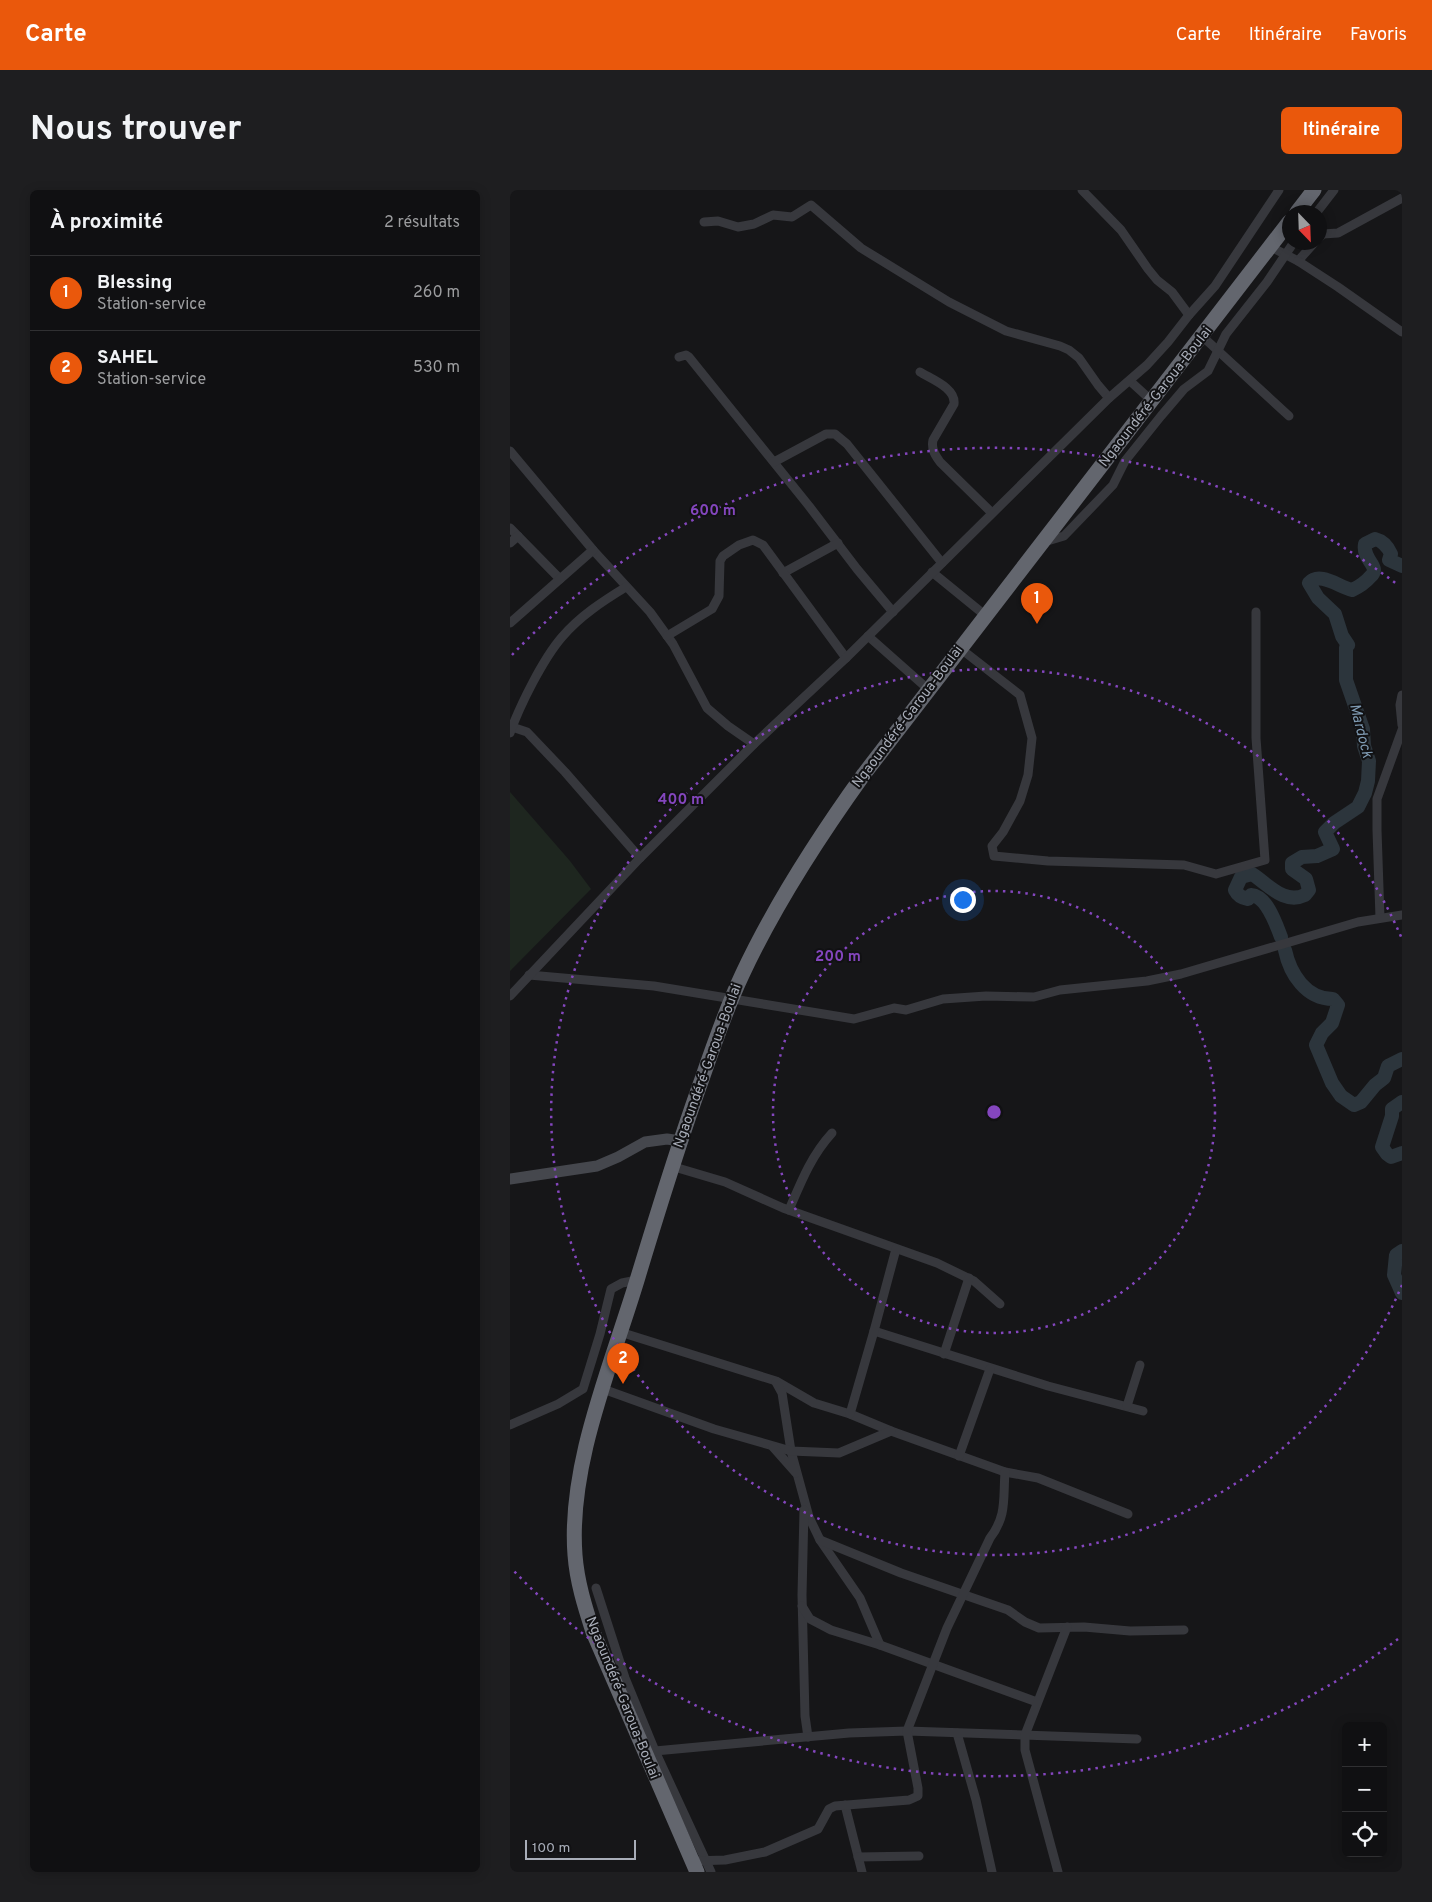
<!DOCTYPE html>
<html lang="fr">
<head>
<meta charset="utf-8">
<style>
  body { margin:0; font-family:Overpass,sans-serif; background:#1e1e20; color:#f1f3f6 }
  .controls { position:absolute; right:15px; bottom:15px; display:grid; overflow:hidden; border-radius:8px; box-shadow:0 2px 12px #0003 }
  .controls button { width:45px; height:45px; display:grid; place-items:center; padding:0; border:0; border-bottom:1px solid #303032; background:#101012; color:#f1f3f6; font:25px sans-serif }
  .compass { position:absolute; left:772px; top:15px; width:45px; height:45px; border-radius:50%; background:#101012; box-shadow:0 2px 12px #0003; rotate:157deg }
  .scale { position:absolute; left:15px; bottom:12px; width:111px; box-sizing:border-box; padding-left:5px; border:2px solid #a8adb8; border-top:0; font-size:14px; line-height:18px; white-space:nowrap; color:#a8adb8; -webkit-text-stroke:4px #111113; paint-order:stroke }
  .you { position:absolute; left:452px; top:709px; width:18px; height:18px; margin:-12px; border:4px solid #fff; border-radius:50%; background:#1a73e8; box-shadow:0 0 0 8px #1a73e833 }
  .badge { display:grid; place-items:center; width:32px; height:32px; border-radius:50%; background:#ea580c; color:#fff; font-size:16px; font-weight:700 }
  .pin { position:absolute; translate:-50% -41px; filter:drop-shadow(0 1px 2px #0008) }
  .pin::after { content:''; position:absolute; top:26px; width:18px; height:15px; background:inherit; clip-path:polygon(0 0,100% 0,50% 100%) }
  .list { margin:0; padding:0; list-style:none }
  h2 { display:flex; justify-content:space-between; align-items:center; height:65px; margin:0; padding:0 20px; font-size:21px }
  h2 small { font-size:16px; font-weight:400; color:#9c9d9f }
  .list li { display:grid; grid-template-columns:32px 1fr auto; gap:15px; align-items:center; box-sizing:border-box; height:75px; padding:0 20px; border-top:1px solid #303032 }
  .list b { display:block; font-size:19px; white-space:nowrap }
  .list p { margin:0; font-size:16px; white-space:nowrap; color:#9c9d9f }
  .list em { font-size:16px; font-style:normal; color:#9c9d9f }
  .icon { flex:none; width:28px; height:28px; fill:none; stroke:currentColor; stroke-width:2; stroke-linecap:round; stroke-linejoin:round }
  .map { position:relative; flex:none; width:892px; height:1682px; overflow:hidden; border-radius:8px }
  header { display:flex; align-items:center; gap:30px; box-sizing:border-box; height:70px; padding:0 25px; background:#ea580c; color:#fff }
  header strong { font-size:24px }
  nav { display:flex; gap:28px; margin-inline-start:auto; font-size:18px }
  .intro { display:flex; align-items:center; justify-content:space-between; box-sizing:border-box; height:120px; padding:0 30px }
  h1 { margin:0; font-size:35px }
  .button { padding:12px 22px; border-radius:8px; background:#ea580c; color:#fff; font-size:18px; font-weight:700 }
  main { display:flex; gap:30px; padding:0 30px }
  aside { flex:1; background:#101012; border-radius:8px; box-shadow:0 2px 12px #0003 }
  .map>svg:first-child { display:block }
  .green { fill:#1e261f }
  .lines { fill:none; stroke-linecap:round; stroke-linejoin:round }
  .river { stroke:#2c353c; stroke-width:14 }
  .street { stroke:#37383d; stroke-width:9 }
  .secondary { stroke:#45474d; stroke-width:11 }
  .highway { stroke:#63666e; stroke-width:15 }
  .ring { fill:none; stroke:#8446be; stroke-width:2.5; stroke-dasharray:2.5 5 }
  .labels { text-anchor:middle; dominant-baseline:central; stroke-width:4; stroke-linejoin:round; paint-order:stroke }
  .street-label { font-size:14px; fill:#a8adb8; stroke:#111113 }
  .water-label { font-size:15px; font-style:italic; fill:#7f9bb3; stroke:#111113 }
  .centre { fill:#8446be; stroke:#111113; stroke-width:2.5 }
  .ring-label { font-size:15px; text-anchor:middle; font-weight:bold; fill:#8446be; stroke:#111113; stroke-width:4; stroke-linejoin:round; paint-order:stroke }
</style>
</head>
<body>
<header>
<strong>Carte</strong>
<nav><a>Carte</a><a>Itinéraire</a><a>Favoris</a></nav>
</header>
<div class="intro"><h1>Nous trouver</h1><a class="button">Itinéraire</a></div>
<main>
<aside>
<h2>À proximité<small>2 résultats</small></h2>
<ul class="list">
<li><span class="badge">1</span><div><b>Blessing</b><p>Station-service</p></div><em>260 m</em></li>
<li><span class="badge">2</span><div><b>SAHEL</b><p>Station-service</p></div><em>530 m</em></li>
</ul>
</aside>
<div class="map">
<svg width="892" height="1682" viewBox="0 0 892 1682">
  <rect width="100%" height="100%" fill="#161618"/>
  <polygon class="green" points="0,602 60,671 81,699 0,781"/>
  <g class="lines">
    <g class="river">
      <path d="M 771,747 C 766,734 757,706 741,705 L 738,709 C 732,708 728,706 725,700 L 731,687 L 742,684 C 758,694 774,715 795,705 L 799,700 L 796,689 L 782,679 L 782,673 L 792,667 L 807,666 L 823,659 L 815,642 L 824,633 L 848,617 L 855,603 L 858,591 L 859,571 L 854,556 L 853,539 L 836,490 L 836,458 L 837,454 L 838,455 L 832,446 L 825,424 L 808,408 L 799,393 C 810,381 829,397 842,400 C 851,396 855,393 861,386 C 871,376 852,370 855,354 L 865,349 C 873,351 878,357 881,364 L 879,370 L 892,376"/>
      <path d="M 775,760 C 780,784 796,809 823,809 L 828,815 L 822,833 L 812,843 L 806,855 L 822,893 L 831,906 L 844,915 L 851,912 L 865,895 L 874,888 L 878,876 L 892,869"/>
      <polyline points="892,912 882,919 882,926 872,957 877,964 881,967 892,963"/>
      <polyline points="892,1061 886,1065 884,1085 892,1103"/>
    </g>
    <g class="street">
      <polyline points="572,0 611,40 638,79 647,90 662,102 679,125"/>
      <polyline points="807,22 824,0"/>
      <polyline points="194,32 208,31 228,37 244,34 263,25 282,27 301,15 351,58 439,112 496,141 550,156 559,160 569,168 588,195 599,208"/>
      <polyline points="809,48 813,44 828,43 892,8"/>
      <polyline points="761,57 788,71 805,52"/>
      <polyline points="788,71 828,97 892,142"/>
      <polyline points="693,147 779,226"/>
      <polyline points="169,167 176,165 179,167 299,316 347,379 383,422"/>
      <path d="M 410,182 C 421,189 446,198 444,214 L 423,250 C 421,259 425,265 430,272 L 482,323"/>
      <polyline points="620,191 642,211"/>
      <polyline points="0,261 83,360 140,422 163,454 197,518 218,536 244,554"/>
      <polyline points="264,272 316,244 325,244 337,254 432,373"/>
      <polyline points="0,338 50,389"/>
      <polyline points="534,352 554,346 603,295 615,271 651,226 674,199 698,181 716,144 757,92 784,52"/>
      <polyline points="0,353 8,346"/>
      <polyline points="422,382 476,426"/>
      <polyline points="273,383 328,353"/>
      <polyline points="0,433 83,360"/>
      <polyline points="157,446 202,419 209,406 210,371 213,366 229,355 243,350 253,355 336,468"/>
      <polyline points="358,446 419,500"/>
      <polyline points="451,459 510,505 522,548 518,585 510,611 493,642 482,656 484,666 538,671 674,675 706,684 755,670 746,548 746,422"/>
      <polyline points="892,505 890,515 892,535"/>
      <polyline points="0,535 2,537 17,542 55,582 130,668"/>
      <path d="M 0,543 C 10,515 33,469 52,447 C 70,426 93,411 116,397"/>
      <polyline points="870,728 867,640 867,609 892,540"/>
      <polyline points="19,785 144,796 344,829 384,818 396,820 433,809 476,806 524,807 550,800 637,791 671,784 848,732 892,725"/>
      <polyline points="0,806 130,668 244,554 336,468 599,208 637,175 658,152 679,125 705,96 769,0"/>
      <polyline points="161,976 215,992 273,1018 427,1073 464,1091 490,1114"/>
      <path d="M 279,1020 C 291,992 301,966 322,943"/>
      <polyline points="364,1141 538,1196 633,1221"/>
      <polyline points="110,1142 266,1191 304,1213 340,1224 381,1241 495,1282 528,1288 618,1324"/>
      <polyline points="434,1164 459,1088"/>
      <polyline points="266,1192 272,1203 281,1261 299,1327 310,1350 350,1408 370,1455"/>
      <polyline points="93,1199 204,1239 281,1261 329,1263 381,1241"/>
      <polyline points="617,1216 630,1175"/>
      <polyline points="340,1224 364,1141 386,1059"/>
      <polyline points="0,1235 48,1214 73,1199 90,1144 101,1099 112,1093 127,1090"/>
      <polyline points="263,1257 286,1283"/>
      <polyline points="449,1266 480,1179"/>
      <polyline points="294,1320 292,1405 295,1526 298,1547"/>
      <polyline points="310,1350 391,1383 498,1420 515,1432 529,1438 574,1437 620,1441 674,1440"/>
      <polyline points="86,1398 115,1488 145,1561 201,1682"/>
      <polyline points="292,1416 300,1429 321,1440 370,1455 527,1512"/>
      <polyline points="447,1543 466,1610 482,1682"/>
      <polyline points="145,1561 339,1543 397,1541 627,1549"/>
      <polyline points="335,1615 352,1682"/>
      <polyline points="348,1667 409,1666"/>
      <path d="M 182,1671 L 215,1670 L 255,1662 L 308,1639 L 319,1619 L 325,1616 L 399,1610 L 408,1606 L 408,1598 L 397,1541 L 437,1438 L 480,1348 C 497,1326 493,1309 495,1282"/>
      <polyline points="548,1682 515,1560 515,1545 557,1437"/>
    </g>
    <polyline class="secondary" points="0,989 87,976 108,967 135,952 157,949 171,951"/>
    <g class="highway">
      <polyline points="787,22 804,0"/>
      <path d="M 187,1682 L 83,1442 C 75,1417 67,1392 65,1365 C 58,1274 102,1174 128,1087 C 148,1021 168,955 192,889 C 204,854 216,819 232,785 C 265,714 308,648 354,584 L 779,32"/>
    </g>
  </g>
  <g class="ring">
    <circle cx="484" cy="922" r="221"/>
    <path d="M892 1095A443 443 0 1 1 892 749"/>
    <path d="M888 1449A664 664 0 0 1 2 1379M2 465A664 664 0 0 1 888 395"/>
  </g>
  <g class="labels">
    <g class="street-label">
      <text transform="translate(646 207) rotate(-52)">Ngaoundéré-Garoua-Boulai</text>
      <text transform="translate(398 527) rotate(-53)">Ngaoundéré-Garoua-Boulai</text>
      <text transform="translate(198 876) rotate(-70)">Ngaoundéré-Garoua-Boulai</text>
      <text transform="translate(112 1508) rotate(68)">Ngaoundéré-Garoua-Boulai</text>
    </g>
    <g class="water-label">
      <text transform="translate(850 541) rotate(76)">Mardock</text>
    </g>
  </g>
  <circle cx="484" cy="922" r="8" class="centre"/>
  <g class="ring-label">
    <text x="203" y="325">600 m</text>
    <text x="171" y="614">400 m</text>
    <text x="328" y="771">200 m</text>
  </g>
</svg>
<div class="controls">
<button>+</button>
<button>−</button>
<button><svg class="icon" aria-label="locate" viewBox="0 0 24 24"><circle cx="12" cy="12" r="6"/><path d="M12 2v4M12 18v4M2 12h4M18 12h4"/></svg></button>
</div>
<svg class="compass" viewBox="-18 -18 36 36"><path d="M0-13l5 13h-10z" fill="#e53935"/><path d="M0 13l5-13h-10z" fill="#9c9d9f"/></svg>
<div class="scale">100 m</div>
<div class="you"></div>
<div class="pin badge" style="left:527px;top:434px">1</div>
<div class="pin badge" style="left:113px;top:1194px">2</div>
</div>
</main>
</body>
</html>
